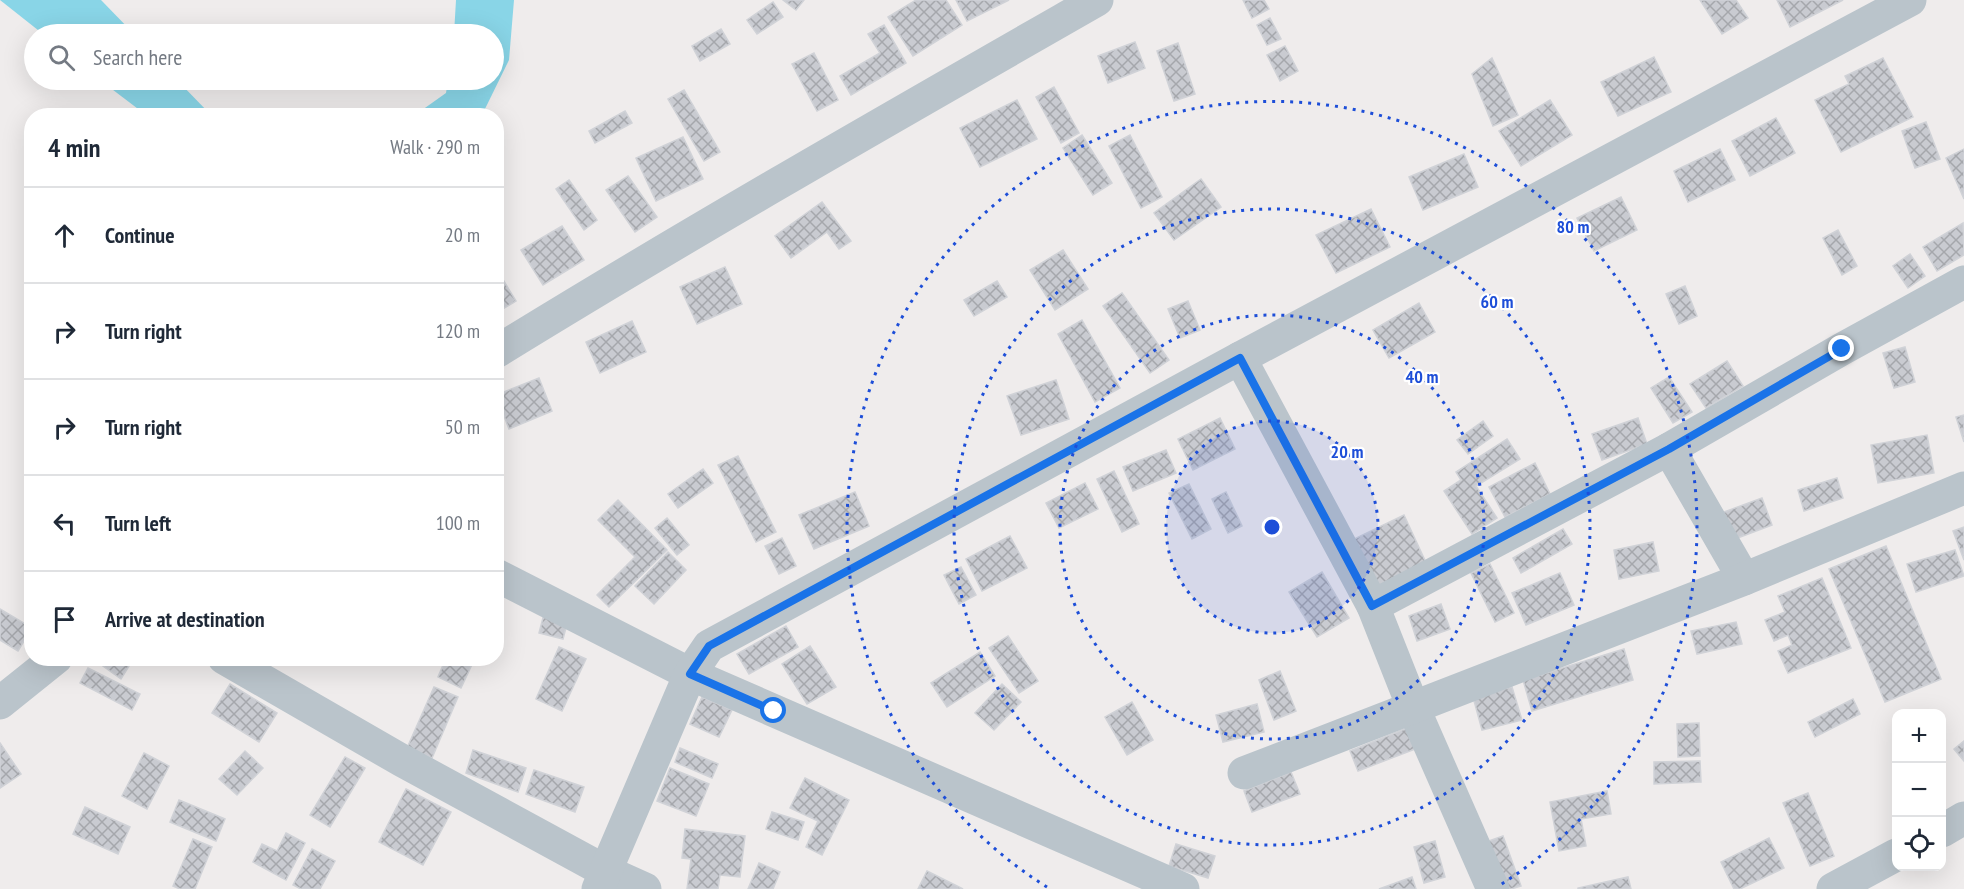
<!DOCTYPE html>
<html lang="en">
<head>
<meta charset="utf-8">
<style>
  body { margin:0; font-family:"PT Sans Narrow",sans-serif; background:#f6f6f7; color:#1f2937 }
  .controls { position:absolute; right:18px; bottom:18px; display:grid; overflow:hidden; border-radius:12px; box-shadow:0 6px 24px #0002 }
  .controls button { width:54px; height:54px; display:grid; place-items:center; padding:0; border:0; border-bottom:2px solid #e0e1e3; background:#fff; color:#1f2937; font:30px sans-serif }
  .stop { position:absolute; width:18px; height:18px; margin:-14px; border:4px solid #1a73e8; border-radius:50%; background:#fff }
  .stop.end { background:#1a73e8; border-color:#fff; box-shadow:0 2px 6px #0008 }
  .list { margin:0; padding:0; list-style:none }
  h2 { display:flex; justify-content:space-between; align-items:center; height:78px; margin:0; padding:0 24px; font-size:26px }
  h2 small { font-size:20px; font-weight:400; color:#747a83 }
  .list li { display:grid; grid-template-columns:39px 1fr auto; gap:18px; align-items:center; box-sizing:border-box; height:96px; padding:0 24px; border-top:2px solid #e0e1e3 }
  .list b { display:block; font-size:22px; white-space:nowrap }
  .list em { font-size:20px; font-style:normal; color:#747a83 }
  .icon { flex:none; width:33px; height:33px; fill:none; stroke:currentColor; stroke-width:2; stroke-linecap:round; stroke-linejoin:round }
  .map { position:relative; flex:none; width:1964px; height:889px; overflow:hidden }
  .search { position:absolute; background:#fff; box-shadow:0 6px 24px #0002; left:24px; top:24px; width:480px; height:66px; display:flex; align-items:center; gap:15px; box-sizing:border-box; padding:0 21px; border-radius:33px; color:#747a83; font-size:22px }
  .panel { position:absolute; background:#fff; box-shadow:0 6px 24px #0002; left:24px; top:108px; width:480px; height:558px; border-radius:24px }
  .map>svg:first-child { display:block }
  .water { fill:#89d5e7 }
  .building { fill:url(#building-cross-hatch); stroke:#d0d2d7; stroke-width:1.5 }
  .lines { fill:none; stroke-linecap:round; stroke-linejoin:round }
  .minor { stroke:#bac4cb; stroke-width:33 }
  .route { stroke:#1a73e8; stroke-width:8 }
  .ring { fill:none; stroke:#1d4ed8; stroke-width:3; stroke-dasharray:3 6 }
  .centre { fill:#1d4ed8; stroke:#fff; stroke-width:3 }
  .ring-label { font-size:18px; text-anchor:middle; font-weight:bold; fill:#1d4ed8; stroke:#fff; stroke-width:4.5; stroke-linejoin:round; paint-order:stroke }
</style>
</head>
<body>
<div class="map">
<svg width="1964" height="889" viewBox="0 0 1964 889">
  <defs>
    <pattern id="building-cross-hatch" width="8" height="8" patternUnits="userSpaceOnUse" patternTransform="scale(1.5)"><rect width="8" height="8" fill="#c9cbd1"/><path d="M0 0l8 8M0 8l8-8" fill="none" stroke="#a5a7ac"/></pattern>
  </defs>
  <rect width="100%" height="100%" fill="#efecec"/>
  <g class="water">
    <polygon points="0,0 101,0 134,34 43,34"/>
    <polygon points="456,0 514,0 509,60 482,115 415,115 446,93 448,80 494,80 494,34 454,34"/>
    <polygon points="100,80 177,80 211,115 146,115"/>
  </g>
  <g class="building">
    <polygon points="783,0 804,0 796,10"/>
    <polygon points="916,0 946,0 962,25 913,56 888,17"/>
    <polygon points="956,0 1009,0 967,21"/>
    <polygon points="1243,0 1264,0 1269,9 1252,18"/>
    <polygon points="1700,0 1736,0 1748,18 1722,34"/>
    <polygon points="1777,0 1843,0 1790,27"/>
    <polygon points="773,2 783,17 757,34 747,20"/>
    <polygon points="1270,18 1281,39 1267,45 1257,25"/>
    <polygon points="884,25 906,63 851,95 840,76 880,53 868,34"/>
    <polygon points="721,29 730,44 700,61 692,46"/>
    <polygon points="1135,42 1145,68 1108,83 1098,56"/>
    <polygon points="1178,43 1195,94 1174,101 1157,51"/>
    <polygon points="1285,46 1298,71 1280,81 1267,55"/>
    <polygon points="814,53 838,100 817,111 792,64"/>
    <polygon points="1654,57 1671,92 1618,116 1601,82"/>
    <polygon points="1492,58 1518,115 1493,126 1472,74"/>
    <polygon points="1883,58 1913,117 1841,152 1815,100 1849,84 1845,76"/>
    <polygon points="1054,87 1079,133 1061,143 1036,97"/>
    <polygon points="684,90 720,152 704,161 668,99"/>
    <polygon points="1017,100 1037,139 980,167 960,128"/>
    <polygon points="1550,100 1572,135 1521,166 1499,131"/>
    <polygon points="625,111 632,123 595,143 589,131"/>
    <polygon points="1776,118 1795,153 1750,176 1732,141"/>
    <polygon points="1926,122 1940,159 1915,168 1902,131"/>
    <polygon points="1082,135 1112,183 1093,195 1063,148"/>
    <polygon points="1130,135 1162,197 1141,208 1109,146"/>
    <polygon points="683,137 703,179 656,201 636,158"/>
    <polygon points="1720,149 1735,180 1688,202 1674,171"/>
    <polygon points="1964,149 1964,199 1946,158"/>
    <polygon points="1464,154 1478,187 1423,210 1409,177"/>
    <polygon points="628,176 657,217 635,232 606,190"/>
    <polygon points="1201,179 1221,207 1174,240 1154,213"/>
    <polygon points="569,180 597,220 584,230 556,189"/>
    <polygon points="1621,197 1637,230 1594,251 1577,218"/>
    <polygon points="822,202 851,241 839,249 827,232 791,258 775,236"/>
    <polygon points="1371,209 1390,247 1336,273 1316,235"/>
    <polygon points="1963,223 1964,255 1937,271 1923,247"/>
    <polygon points="562,226 584,260 543,285 521,250"/>
    <polygon points="1838,230 1857,266 1842,275 1823,238"/>
    <polygon points="1063,250 1088,289 1055,310 1030,270"/>
    <polygon points="1910,254 1925,276 1908,288 1893,266"/>
    <polygon points="725,267 742,304 697,324 680,287"/>
    <polygon points="499,273 516,301 496,313 496,274"/>
    <polygon points="997,281 1007,297 974,316 964,300"/>
    <polygon points="1685,286 1697,316 1679,324 1666,294"/>
    <polygon points="1122,293 1169,360 1150,373 1103,306"/>
    <polygon points="1188,301 1200,330 1180,338 1168,309"/>
    <polygon points="1419,303 1435,332 1389,358 1373,330"/>
    <polygon points="1082,320 1120,388 1095,402 1058,334"/>
    <polygon points="632,321 646,352 600,373 586,342"/>
    <polygon points="1905,347 1915,382 1894,388 1883,353"/>
    <polygon points="1727,361 1743,386 1706,408 1690,384"/>
    <polygon points="1669,377 1692,412 1673,423 1651,388"/>
    <polygon points="539,378 552,411 509,429 496,395"/>
    <polygon points="1056,380 1069,419 1021,435 1007,396"/>
    <polygon points="1964,415 1964,442 1956,417"/>
    <polygon points="1220,418 1235,449 1193,470 1178,439"/>
    <polygon points="1638,418 1647,444 1602,460 1592,434"/>
    <polygon points="1483,421 1493,436 1468,454 1457,440"/>
    <polygon points="1927,435 1934,473 1878,483 1871,445"/>
    <polygon points="1507,439 1520,459 1476,486 1497,518 1472,534 1444,491 1461,480 1456,472"/>
    <polygon points="1166,450 1176,473 1133,491 1123,467"/>
    <polygon points="738,456 776,532 756,542 718,465"/>
    <polygon points="1535,463 1550,494 1505,517 1489,487"/>
    <polygon points="703,469 713,483 678,508 668,494"/>
    <polygon points="1114,471 1139,524 1122,532 1097,479"/>
    <polygon points="1837,478 1843,498 1804,511 1798,490"/>
    <polygon points="1085,483 1098,509 1059,528 1046,503"/>
    <polygon points="1189,484 1211,529 1192,539 1169,493"/>
    <polygon points="855,492 869,526 814,549 799,515"/>
    <polygon points="1226,492 1242,526 1228,533 1212,499"/>
    <polygon points="1762,498 1772,525 1727,542 1716,515"/>
    <polygon points="618,500 667,550 609,607 597,595 635,557 598,520"/>
    <polygon points="1404,515 1428,567 1374,592 1350,541"/>
    <polygon points="667,518 689,545 677,555 655,528"/>
    <polygon points="1964,527 1964,560 1953,531"/>
    <polygon points="1563,529 1572,544 1521,573 1513,558"/>
    <polygon points="1010,536 1027,568 982,591 966,559"/>
    <polygon points="782,538 796,566 779,574 765,546"/>
    <polygon points="1653,542 1659,571 1619,579 1614,550"/>
    <polygon points="1886,546 1941,679 1885,702 1829,569"/>
    <polygon points="1955,550 1964,576 1916,592 1907,564"/>
    <polygon points="668,552 686,570 654,604 635,586"/>
    <polygon points="1490,564 1514,613 1495,622 1471,573"/>
    <polygon points="961,567 976,595 959,604 944,575"/>
    <polygon points="1322,572 1349,618 1317,637 1289,592"/>
    <polygon points="1560,573 1574,605 1526,625 1512,593"/>
    <polygon points="1822,578 1851,648 1788,673 1778,651 1792,645 1788,635 1774,641 1765,620 1785,612 1778,596"/>
    <polygon points="1441,604 1450,629 1417,641 1409,616"/>
    <polygon points="0,609 32,628 18,651 0,640"/>
    <polygon points="544,614 568,620 563,639 539,633"/>
    <polygon points="1736,622 1742,644 1697,654 1691,631"/>
    <polygon points="786,626 798,647 749,674 737,654"/>
    <polygon points="1008,636 1038,681 1019,693 989,648"/>
    <polygon points="810,646 836,687 807,704 782,664"/>
    <polygon points="559,647 586,659 562,711 536,699"/>
    <polygon points="1624,649 1633,680 1532,711 1523,680"/>
    <polygon points="980,652 995,676 947,707 931,683"/>
    <polygon points="108,658 134,658 121,679 103,666"/>
    <polygon points="446,658 475,658 461,688 438,677"/>
    <polygon points="88,668 140,694 132,710 80,683"/>
    <polygon points="1280,671 1296,711 1274,720 1259,680"/>
    <polygon points="230,684 277,713 259,742 212,713"/>
    <polygon points="1002,684 1021,702 994,730 975,713"/>
    <polygon points="434,687 458,697 432,758 407,748"/>
    <polygon points="1512,687 1522,720 1482,730 1473,697"/>
    <polygon points="702,697 732,710 719,737 690,724"/>
    <polygon points="1853,699 1860,714 1815,737 1808,722"/>
    <polygon points="1132,702 1153,740 1127,755 1105,717"/>
    <polygon points="1257,704 1264,732 1223,742 1216,715"/>
    <polygon points="1699,723 1700,756 1678,757 1677,724"/>
    <polygon points="1407,728 1415,749 1358,771 1350,751"/>
    <polygon points="1964,741 1964,761 1954,749"/>
    <polygon points="0,743 21,774 0,788"/>
    <polygon points="680,748 718,764 712,778 675,762"/>
    <polygon points="473,750 526,768 518,792 466,773"/>
    <polygon points="245,751 263,768 237,795 219,779"/>
    <polygon points="144,753 169,766 147,809 122,796"/>
    <polygon points="345,757 365,768 330,827 310,815"/>
    <polygon points="1700,761 1701,782 1654,784 1654,762"/>
    <polygon points="670,768 709,784 696,816 657,801"/>
    <polygon points="534,770 584,787 575,812 526,794"/>
    <polygon points="1291,772 1300,794 1252,812 1244,791"/>
    <polygon points="805,778 849,800 822,855 806,847 818,821 790,808"/>
    <polygon points="406,789 451,812 423,865 379,842"/>
    <polygon points="1607,791 1611,814 1581,819 1586,846 1559,851 1550,802"/>
    <polygon points="1808,793 1834,856 1810,866 1783,803"/>
    <polygon points="179,800 225,819 216,841 170,822"/>
    <polygon points="85,807 130,827 118,854 73,834"/>
    <polygon points="772,812 804,822 798,840 766,829"/>
    <polygon points="685,829 745,836 740,877 720,875 718,889 687,889 691,859 682,858"/>
    <polygon points="286,833 305,843 286,880 253,862 262,844 277,851"/>
    <polygon points="1503,836 1521,886 1511,889 1503,889 1486,842"/>
    <polygon points="1769,838 1784,868 1740,889 1734,889 1721,862"/>
    <polygon points="193,839 212,847 195,889 180,889 173,886"/>
    <polygon points="1435,841 1445,877 1424,883 1414,847"/>
    <polygon points="1176,844 1215,856 1208,878 1169,866"/>
    <polygon points="312,849 335,861 320,889 301,889 293,885"/>
    <polygon points="759,863 780,872 773,889 748,889"/>
    <polygon points="927,871 963,889 918,889"/>
    <polygon points="1412,877 1416,889 1379,889"/>
    <polygon points="1628,877 1631,889 1578,889 1578,888"/>
  </g>
  <g class="lines">
    <g class="minor">
      <path d="M 496,352 C 694,230 896,115 1097,0"/>
      <polyline points="1240,358 1373,606 1669,449 1842,349 1964,282"/>
      <polyline points="1669,449 1744,579"/>
      <polyline points="496,575 690,674 1183,889"/>
      <polyline points="1373,606 1413,707 1493,889"/>
      <polyline points="224,658 401,760 605,871 645,889"/>
      <polyline points="0,703 56,658"/>
      <polyline points="1244,773 1744,579 1964,488"/>
      <polyline points="1942,831 1964,818"/>
      <polyline points="598,889 690,674 709,646 1240,358 1910,0"/>
      <polyline points="1833,889 1896,855"/>
    </g>
  </g>
  <g class="lines">
    <polyline class="route" points="774,711 690,674 709,646 1240,358 1372,606 1669,449 1842,349"/>
  </g>
  <circle cx="1272" cy="527" r="106" fill="#1d4ed8" fill-opacity=".12"/>
  <g class="ring">
    <circle cx="1272" cy="527" r="106"/>
    <circle cx="1272" cy="527" r="212"/>
    <circle cx="1272" cy="527" r="318"/>
    <path d="M1047 887A425 425 0 1 1 1497 887"/>
  </g>
  <circle cx="1272" cy="527" r="9" class="centre"/>
  <g class="ring-label">
    <text x="1573" y="233">80 m</text>
    <text x="1497" y="308">60 m</text>
    <text x="1422" y="383">40 m</text>
    <text x="1347" y="458">20 m</text>
  </g>
</svg>
<div class="controls">
<button>+</button>
<button>−</button>
<button><svg class="icon" aria-label="locate" viewBox="0 0 24 24"><circle cx="12" cy="12" r="6"/><path d="M12 2v4M12 18v4M2 12h4M18 12h4"/></svg></button>
</div>
<div class="stop" style="left:774px;top:711px"></div>
<div class="stop end" style="left:1842px;top:349px"></div>
<div class="search"><svg class="icon" aria-label="search" viewBox="0 0 24 24"><circle cx="10" cy="10" r="6"/><path d="M15 15l6 6"/></svg>Search here</div>
<section class="panel">
<h2>4 min<small>Walk · 290 m</small></h2>
<ul class="list">
<li><svg class="icon" aria-label="ahead" viewBox="0 0 24 24"><path d="M12 20V5M6 11l6-6 6 6"/></svg><div><b>Continue</b></div><em>20 m</em></li>
<li><svg class="icon" aria-label="right" viewBox="0 0 24 24"><path d="M7 20v-9h11M14 6l5 5-5 5"/></svg><div><b>Turn right</b></div><em>120 m</em></li>
<li><svg class="icon" aria-label="right" viewBox="0 0 24 24"><path d="M7 20v-9h11M14 6l5 5-5 5"/></svg><div><b>Turn right</b></div><em>50 m</em></li>
<li><svg class="icon" aria-label="left" viewBox="0 0 24 24"><path d="M17 20v-9H6M10 6l-5 5 5 5"/></svg><div><b>Turn left</b></div><em>100 m</em></li>
<li><svg class="icon" aria-label="arrive" viewBox="0 0 24 24"><path d="M6 21V4h12l-3 4 3 4H6"/></svg><div><b>Arrive at destination</b></div></li>
</ul>
</section>
</div>
</body>
</html>
